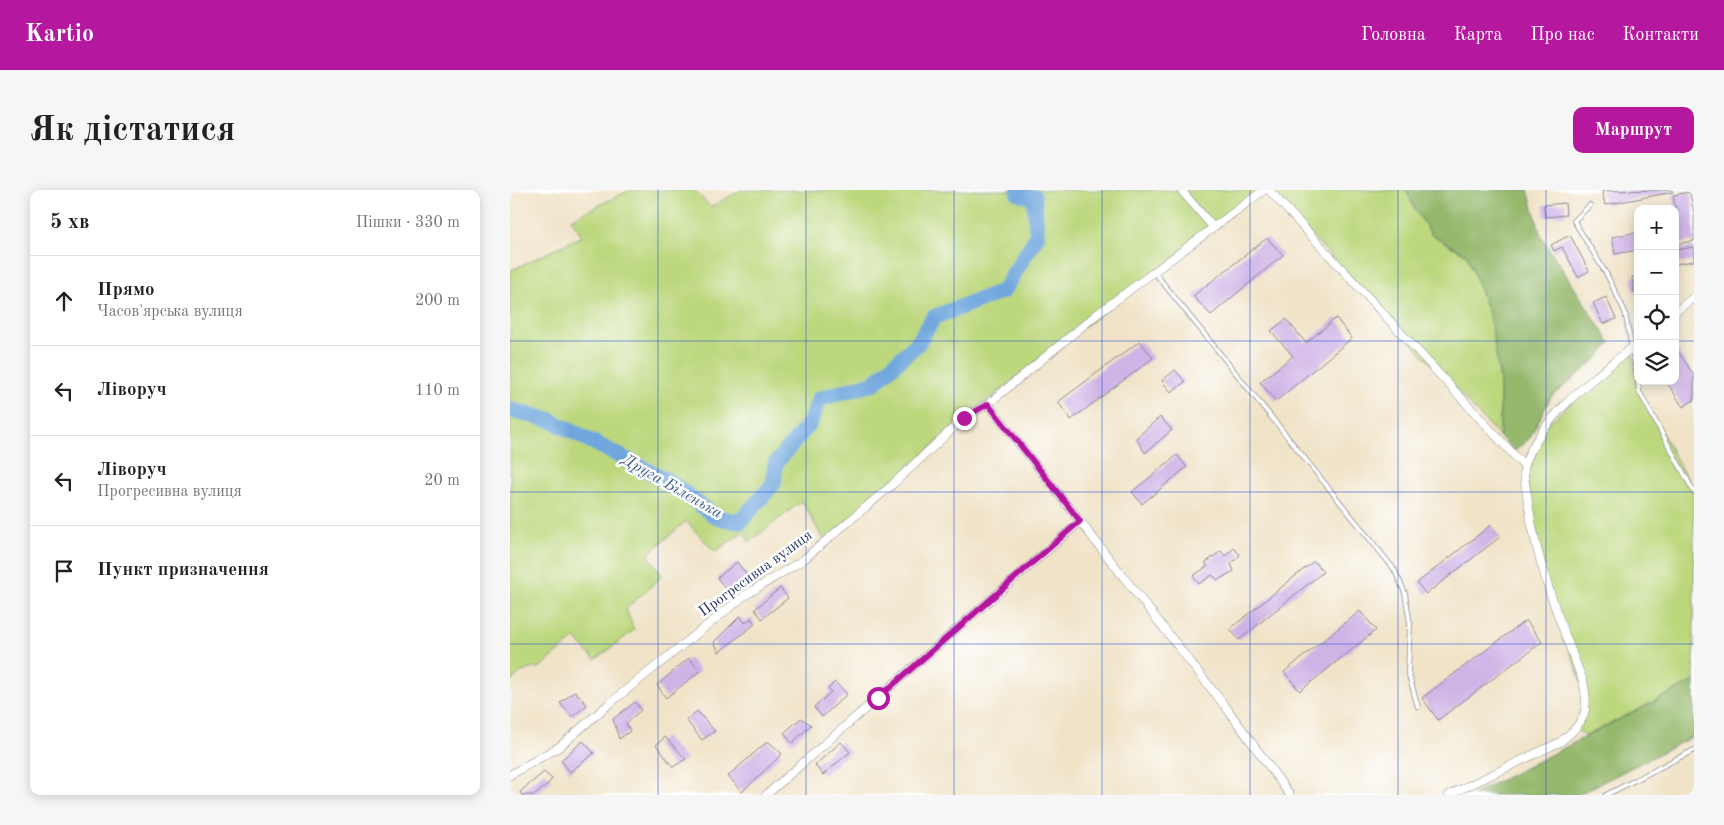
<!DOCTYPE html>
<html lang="uk">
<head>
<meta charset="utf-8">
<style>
  body { margin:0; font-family:"Old Standard TT",serif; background:#f6f6f6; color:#202124 }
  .controls { position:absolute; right:15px; top:15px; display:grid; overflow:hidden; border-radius:10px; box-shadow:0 2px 12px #0003 }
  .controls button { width:45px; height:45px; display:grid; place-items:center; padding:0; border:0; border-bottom:1px solid #e0e0e0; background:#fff; color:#202124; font:25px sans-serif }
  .stop { position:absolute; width:15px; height:15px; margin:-11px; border:4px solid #b5179e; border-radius:50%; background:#fff }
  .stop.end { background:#b5179e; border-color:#fff; box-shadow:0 1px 5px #0008 }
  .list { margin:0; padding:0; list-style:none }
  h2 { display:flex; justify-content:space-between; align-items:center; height:65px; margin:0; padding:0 20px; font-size:21px }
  h2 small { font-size:16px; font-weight:400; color:#757577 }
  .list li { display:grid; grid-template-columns:32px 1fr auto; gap:15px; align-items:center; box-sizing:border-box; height:90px; padding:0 20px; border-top:1px solid #e0e0e0 }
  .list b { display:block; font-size:19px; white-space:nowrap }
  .list p { margin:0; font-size:16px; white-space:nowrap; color:#757577 }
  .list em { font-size:16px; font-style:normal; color:#757577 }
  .icon { flex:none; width:28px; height:28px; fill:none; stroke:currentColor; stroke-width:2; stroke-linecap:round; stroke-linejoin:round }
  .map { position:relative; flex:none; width:1184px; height:605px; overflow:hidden; border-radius:10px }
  header { display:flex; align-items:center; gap:30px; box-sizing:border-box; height:70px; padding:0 25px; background:#b5179e; color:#fff }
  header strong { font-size:24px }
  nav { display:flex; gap:28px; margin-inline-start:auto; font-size:18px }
  .intro { display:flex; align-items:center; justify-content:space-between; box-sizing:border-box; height:120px; padding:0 30px }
  h1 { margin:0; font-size:35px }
  .button { padding:12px 22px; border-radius:10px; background:#b5179e; color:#fff; font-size:18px; font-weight:700 }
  main { display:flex; gap:30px; padding:0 30px }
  aside { flex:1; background:#fff; border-radius:10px; box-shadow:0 2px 12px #0003 }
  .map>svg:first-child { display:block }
  .green { fill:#bcd77c; stroke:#6c836d }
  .forest { fill:#95b86c; stroke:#587465 }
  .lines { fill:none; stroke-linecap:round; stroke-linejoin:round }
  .river { stroke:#6ea6dd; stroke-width:16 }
  .building { fill:#cfb3e6 }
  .service-casing { stroke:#868992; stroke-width:5.5 }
  .minor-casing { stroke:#868992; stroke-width:9 }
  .service { stroke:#fff; stroke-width:4 }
  .minor { stroke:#fff; stroke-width:8 }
  .route { stroke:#b5179e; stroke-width:6 }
  .grid { fill:none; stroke:#1d4ed8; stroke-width:1; stroke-opacity:0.55 }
  .labels { text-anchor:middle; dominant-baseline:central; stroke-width:5; stroke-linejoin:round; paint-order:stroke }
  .street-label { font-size:15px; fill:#1b2f5e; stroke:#fff }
  .water-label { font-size:16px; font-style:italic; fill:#38598a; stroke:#fff }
</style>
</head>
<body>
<header>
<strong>Kartio</strong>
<nav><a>Головна</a><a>Карта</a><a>Про нас</a><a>Контакти</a></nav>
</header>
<div class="intro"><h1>Як дістатися</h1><a class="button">Маршрут</a></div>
<main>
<aside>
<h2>5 хв<small>Пішки · 330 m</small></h2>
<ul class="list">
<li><svg class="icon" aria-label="ahead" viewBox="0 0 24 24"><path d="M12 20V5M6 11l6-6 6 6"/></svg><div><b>Прямо</b><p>Часов'ярська вулиця</p></div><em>200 m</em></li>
<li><svg class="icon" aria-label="left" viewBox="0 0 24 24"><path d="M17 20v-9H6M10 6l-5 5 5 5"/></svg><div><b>Ліворуч</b></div><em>110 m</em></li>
<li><svg class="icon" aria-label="left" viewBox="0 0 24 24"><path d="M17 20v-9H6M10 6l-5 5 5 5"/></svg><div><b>Ліворуч</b><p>Прогресивна вулиця</p></div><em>20 m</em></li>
<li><svg class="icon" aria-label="arrive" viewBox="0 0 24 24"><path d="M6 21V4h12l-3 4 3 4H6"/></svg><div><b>Пункт призначення</b></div></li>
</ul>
</aside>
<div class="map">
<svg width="1184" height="605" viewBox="0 0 1184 605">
  <rect width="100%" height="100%" fill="#fff"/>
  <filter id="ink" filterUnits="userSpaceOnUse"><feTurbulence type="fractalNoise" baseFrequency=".02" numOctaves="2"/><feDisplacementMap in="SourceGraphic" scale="10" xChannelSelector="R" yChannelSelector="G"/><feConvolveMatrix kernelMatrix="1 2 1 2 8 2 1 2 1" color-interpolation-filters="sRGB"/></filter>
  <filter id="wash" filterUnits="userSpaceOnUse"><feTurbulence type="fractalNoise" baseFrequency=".0096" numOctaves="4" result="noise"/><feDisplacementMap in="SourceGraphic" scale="20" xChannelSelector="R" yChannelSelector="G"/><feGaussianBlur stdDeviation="1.12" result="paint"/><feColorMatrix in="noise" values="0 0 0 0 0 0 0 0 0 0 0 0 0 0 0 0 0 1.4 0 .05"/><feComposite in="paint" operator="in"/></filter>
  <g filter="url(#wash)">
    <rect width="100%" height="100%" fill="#f0e3c7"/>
    <g class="green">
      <polygon points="120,0 184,0 201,17 231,0 754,0 454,228 315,352 292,311 239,352 234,341 205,362 176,331 138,364 152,386 116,419 124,440 85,470 65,448 32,476 11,482 0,493 0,81 72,46 61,29"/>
      <polygon points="759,0 896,0 906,21 922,45 957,65 980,127 990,190 990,247"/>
      <polygon points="1122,158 1129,201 1184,302 1184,491 1076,546 1066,540 1076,506 1032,382 1014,276 1035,236"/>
    </g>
    <g class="forest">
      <polygon points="896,0 1018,0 1031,46 1100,153 1088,168 1041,207 1019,249 1005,261 990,247 990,190 980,127 957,65 922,45 906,21"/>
      <polygon points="1184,491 1184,546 1067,605 962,605"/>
    </g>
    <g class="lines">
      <polyline class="river" points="0,220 40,230 160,292 206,327 230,332 264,293 265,274 300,233 309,209 364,193 408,153 424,127 493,101 527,46 524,7 508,3 509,0"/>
    </g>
    <g id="blocks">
      <g class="building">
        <polygon points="1162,0 1163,2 1095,15 1092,1"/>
        <polygon points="1180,2 1184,25 1184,51 1165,54 1165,36 1168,35 1163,5"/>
        <polygon points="1055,13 1056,25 1035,27 1033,15"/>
        <polygon points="1128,42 1128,60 1105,64 1102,47"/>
        <polygon points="1060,45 1079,81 1068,87 1052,57 1044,61 1041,55"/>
        <polygon points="757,48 773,65 701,125 683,106"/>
        <polygon points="1184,57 1184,71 1165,74 1165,60"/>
        <polygon points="1128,86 1128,101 1124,102 1122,87"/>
        <polygon points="1096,107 1106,129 1093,134 1083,113"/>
        <polygon points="826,128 842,148 766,211 750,192 783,166 761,141 776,129 796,153"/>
        <polygon points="630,151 643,168 561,230 548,212"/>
        <polygon points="1167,160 1184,185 1184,210 1173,217 1156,191 1165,191"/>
        <polygon points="665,180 675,192 661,202 652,191"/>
        <polygon points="650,227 662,240 635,263 626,248"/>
        <polygon points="667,265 677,277 632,314 622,302"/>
        <polygon points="981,335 990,347 916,404 907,393"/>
        <polygon points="724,358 730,365 721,374 724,381 708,390 702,385 689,394 683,386 698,376 695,373 711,361 715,366"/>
        <polygon points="804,371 813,382 729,450 720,439"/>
        <polygon points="227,372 239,388 220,404 207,388"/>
        <polygon points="270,398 278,408 252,429 245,419"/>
        <polygon points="850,421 866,440 790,501 774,482"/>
        <polygon points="230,426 235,433 241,428 245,434 209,462 204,452"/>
        <polygon points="1016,430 1032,452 928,530 912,508"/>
        <polygon points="179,468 190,481 156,508 147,495"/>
        <polygon points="325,492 337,504 312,527 304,517 321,502 318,499"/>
        <polygon points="65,501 77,515 62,527 50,513"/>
        <polygon points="125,512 131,520 116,533 120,541 109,549 103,529"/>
        <polygon points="187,521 205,541 192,550 176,530"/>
        <polygon points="291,528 301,535 282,553 274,543"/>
        <polygon points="155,547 176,569 163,577 146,555"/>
        <polygon points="73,551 84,563 60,582 51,570"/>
        <polygon points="258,551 272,564 232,602 218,586"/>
        <polygon points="331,552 340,562 313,585 305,575"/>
        <polygon points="34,582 42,589 39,593 25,605 12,605 10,602"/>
      </g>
    </g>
  </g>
  <g filter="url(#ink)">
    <use href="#blocks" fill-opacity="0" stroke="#868992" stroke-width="1"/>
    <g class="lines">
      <defs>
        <g id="service">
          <polyline points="1080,15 1064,31 1097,85 1115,122 1128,191"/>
          <polyline points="645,83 884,379 895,403 900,434 898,482 908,517"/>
          <polyline points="1128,191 1129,201 1184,302"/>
          <polyline points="1096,605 1184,560"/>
        </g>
        <g id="minor">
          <polyline points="671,0 703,37"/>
          <polyline points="759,0 1014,276"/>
          <polyline points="1165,122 1184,107"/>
          <polyline points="478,214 718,520 780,605"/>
          <polyline points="0,585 49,557 100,513 234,406 293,370 382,295 454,228 478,214 586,125 754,0"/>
          <polyline points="256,605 571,331"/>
          <path d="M 939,605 L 1050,552 C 1075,533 1080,521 1073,491 C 1049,430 1025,370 1017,305 C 1016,296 1012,283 1015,275 C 1030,226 1089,184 1128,153"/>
        </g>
      </defs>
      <use href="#service" class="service-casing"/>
      <use href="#minor" class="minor-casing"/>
      <use href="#service" class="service"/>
      <use href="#minor" class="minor"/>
    </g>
  </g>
  <g class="lines" filter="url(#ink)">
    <polyline class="route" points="368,508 570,331 478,214 454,228"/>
  </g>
  <path class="grid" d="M 148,0 L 148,605M 296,0 L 296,605M 444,0 L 444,605M 592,0 L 592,605M 740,0 L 740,605M 888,0 L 888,605M 1036,0 L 1036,605M 0,151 L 1128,151M 1165,151 L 1184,151M 0,302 L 1184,302M 0,454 L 1184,454"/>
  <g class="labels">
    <g class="street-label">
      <text transform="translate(246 384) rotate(-36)">Прогресивна вулиця</text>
    </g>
    <g class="water-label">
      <text transform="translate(162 297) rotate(30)">Друга Біленька</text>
    </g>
  </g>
</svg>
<div class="controls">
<button>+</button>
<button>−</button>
<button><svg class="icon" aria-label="locate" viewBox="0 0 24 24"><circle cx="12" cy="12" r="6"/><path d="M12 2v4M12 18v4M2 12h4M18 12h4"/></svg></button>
<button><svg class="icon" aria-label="layers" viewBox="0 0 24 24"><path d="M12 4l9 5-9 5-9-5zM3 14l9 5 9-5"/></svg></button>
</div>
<div class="stop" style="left:368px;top:508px"></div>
<div class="stop end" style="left:454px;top:228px"></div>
</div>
</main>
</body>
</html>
